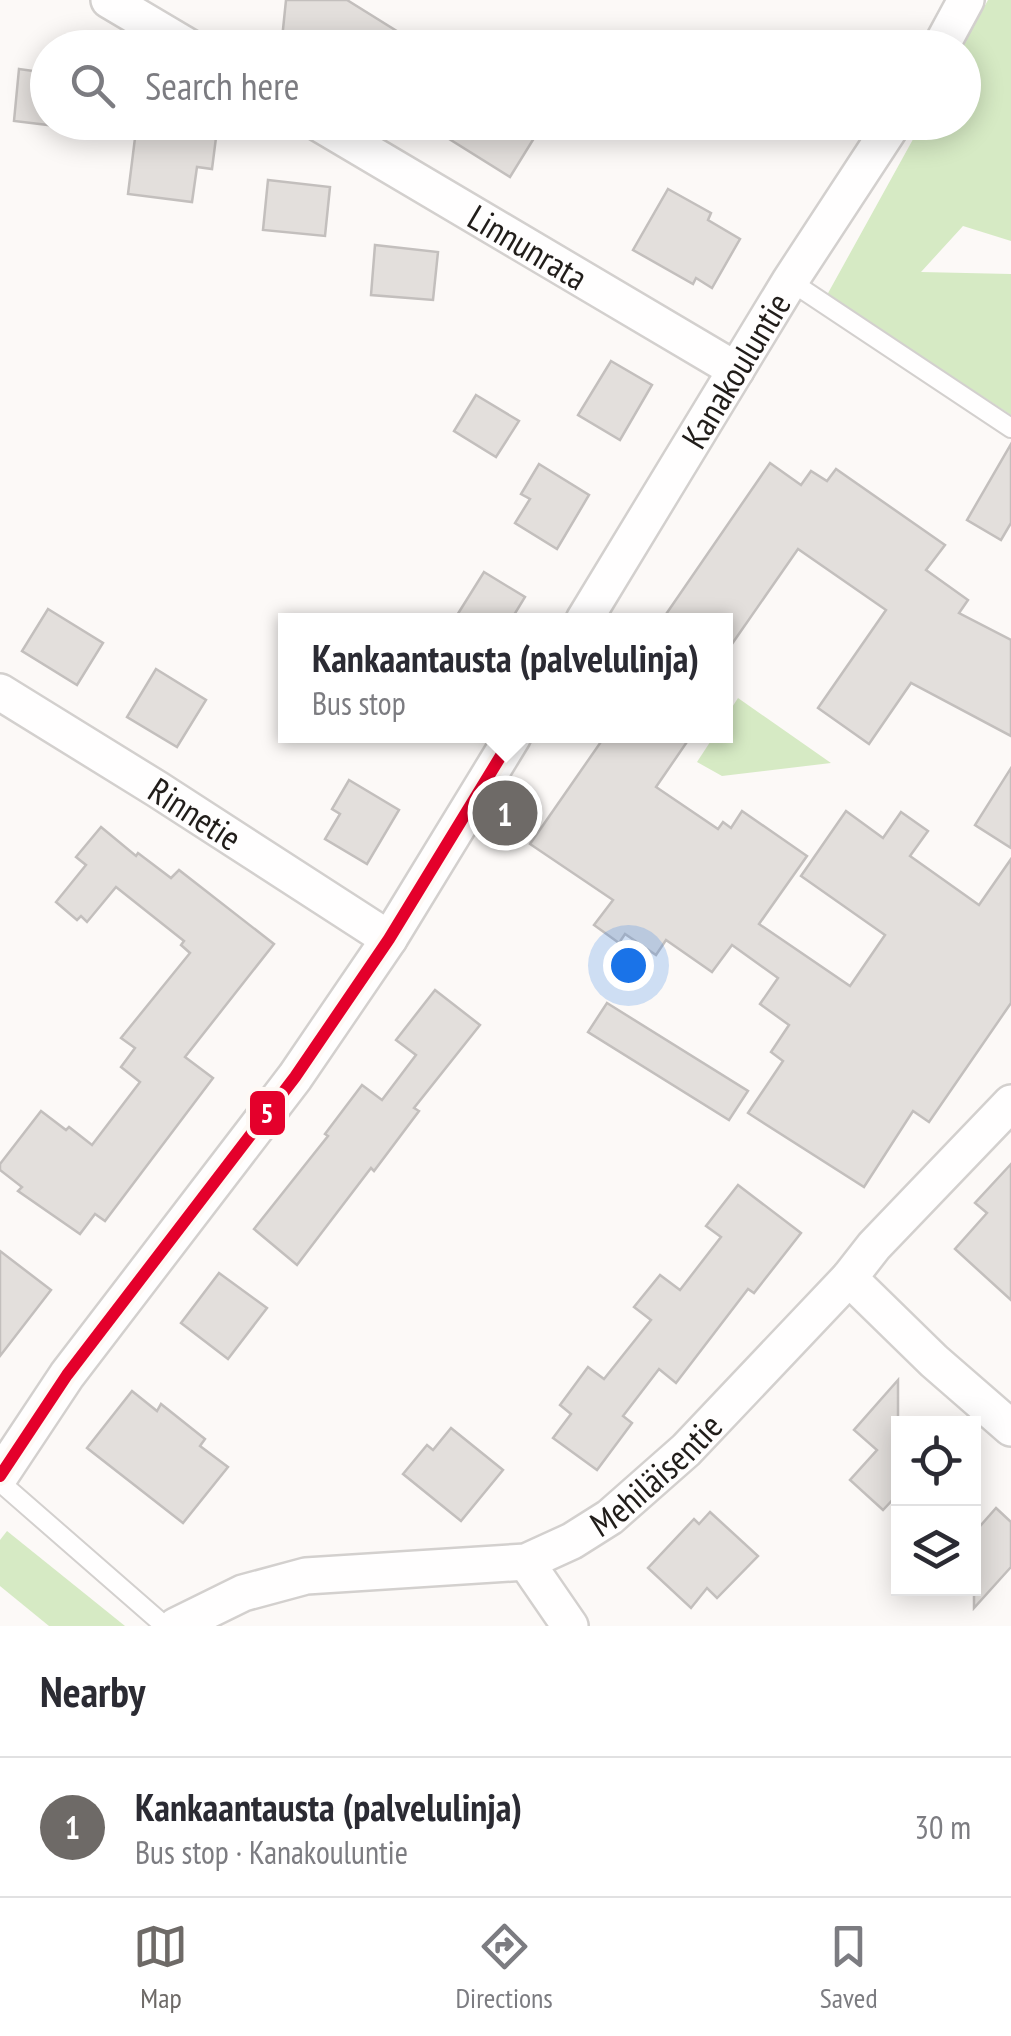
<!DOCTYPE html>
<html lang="en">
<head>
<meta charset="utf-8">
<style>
  body { margin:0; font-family:"PT Sans Narrow",sans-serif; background:#f7f7f7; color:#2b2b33 }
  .controls { position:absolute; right:30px; bottom:30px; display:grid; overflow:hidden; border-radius:0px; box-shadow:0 5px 25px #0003 }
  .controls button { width:90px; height:90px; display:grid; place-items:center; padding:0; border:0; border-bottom:2px solid #e1e1e2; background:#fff; color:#2b2b33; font:50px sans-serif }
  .you { position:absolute; left:628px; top:965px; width:35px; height:35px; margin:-25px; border:8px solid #fff; border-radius:50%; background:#1a73e8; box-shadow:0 0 0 15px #1a73e833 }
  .badge { display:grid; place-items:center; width:65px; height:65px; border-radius:50%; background:#6e6a67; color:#fff; font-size:32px; font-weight:700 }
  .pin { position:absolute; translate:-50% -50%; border:5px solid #fff; box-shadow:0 2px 10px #0006 }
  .popup { position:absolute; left:278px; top:613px; width:455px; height:130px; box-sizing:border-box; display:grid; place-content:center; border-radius:0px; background:#fff; filter:drop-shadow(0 2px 8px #0005); font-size:32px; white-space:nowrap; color:#7c7c81 }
  .popup b { font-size:38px; color:#2b2b33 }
  .popup::after { content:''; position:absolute; left:50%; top:100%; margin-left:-20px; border:20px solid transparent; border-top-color:#fff }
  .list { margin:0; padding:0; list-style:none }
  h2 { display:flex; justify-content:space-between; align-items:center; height:130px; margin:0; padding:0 40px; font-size:42px }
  h2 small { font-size:32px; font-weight:400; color:#7c7c81 }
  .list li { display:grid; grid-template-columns:65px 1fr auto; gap:30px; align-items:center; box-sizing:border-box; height:140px; padding:0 40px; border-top:2px solid #e1e1e2 }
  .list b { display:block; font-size:38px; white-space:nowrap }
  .list p { margin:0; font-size:32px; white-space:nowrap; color:#7c7c81 }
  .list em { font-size:32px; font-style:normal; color:#7c7c81 }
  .icon { flex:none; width:55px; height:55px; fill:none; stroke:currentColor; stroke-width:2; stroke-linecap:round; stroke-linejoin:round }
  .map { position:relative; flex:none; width:1011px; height:1626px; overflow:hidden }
  .search { position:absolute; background:#fff; box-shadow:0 5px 25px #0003; left:30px; right:30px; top:30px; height:110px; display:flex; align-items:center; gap:25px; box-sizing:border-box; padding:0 35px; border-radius:55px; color:#7c7c81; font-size:38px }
  .sheet { height:270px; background:#fff }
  nav { display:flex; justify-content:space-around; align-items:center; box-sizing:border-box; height:140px; border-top:2px solid #e1e1e2; background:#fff; font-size:28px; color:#7c7c81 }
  nav a { display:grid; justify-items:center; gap:5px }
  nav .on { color:#6e6a67 }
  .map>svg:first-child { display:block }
  .green { fill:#d6eac4 }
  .building { fill:#e3dfdc; stroke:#c3bfbd; stroke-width:2.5 }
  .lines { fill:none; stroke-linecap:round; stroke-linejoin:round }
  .service-casing { stroke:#d3d0ce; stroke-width:22 }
  .minor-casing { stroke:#d3d0ce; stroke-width:40 }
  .service { stroke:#fffefe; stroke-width:18 }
  .minor { stroke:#fffefe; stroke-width:35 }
  .bus-1-casing { stroke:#fef9f5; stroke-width:20 }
  .bus-1 { stroke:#e4002b; stroke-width:12 }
  .labels { text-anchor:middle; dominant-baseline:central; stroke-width:8; stroke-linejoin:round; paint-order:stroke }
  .street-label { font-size:35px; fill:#211d1a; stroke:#fef9f5 }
  .line-badge { stroke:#fef9f5; stroke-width:4 }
  .badge-label { font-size:28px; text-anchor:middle; font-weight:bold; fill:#fff }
</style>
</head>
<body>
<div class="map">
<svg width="1011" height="1626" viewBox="0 0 1011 1626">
  <rect width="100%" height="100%" fill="#fcf9f7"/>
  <g class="green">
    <polygon points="988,0 1011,0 1011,241 963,226 921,272 1011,274 1011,415 827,295 922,123 964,122 962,47"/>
    <polygon points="738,698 831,763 722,776 697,762 714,736 725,736 725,718"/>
    <polygon points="7,1531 125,1626 49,1626 0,1586 0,1540"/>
  </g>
  <g class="building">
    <polygon points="286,0 347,0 424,48 296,48 282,39"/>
    <polygon points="19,69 48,73 48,125 14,121"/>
    <polygon points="137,122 218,122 212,169 197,167 192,202 128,194"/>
    <polygon points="422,122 544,122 510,177"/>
    <polygon points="268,180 330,187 325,236 263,230"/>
    <polygon points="668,189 711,213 708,220 740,239 712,288 696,278 693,284 633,250"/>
    <polygon points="375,245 438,252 433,300 371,295"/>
    <polygon points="611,361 652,385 620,440 578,415"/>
    <polygon points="476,395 519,421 496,457 454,431"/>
    <polygon points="1011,444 1011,523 1001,540 967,520"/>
    <polygon points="770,463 801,485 811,471 827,481 836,469 945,545 926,570 968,600 959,613 1011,640 1011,736 911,683 869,744 818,708 886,610 798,549 725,654 725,620 662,620"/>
    <polygon points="539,464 589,495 557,549 515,523 530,499 521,494"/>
    <polygon points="484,572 525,597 511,620 454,620"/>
    <polygon points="48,609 103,643 77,685 22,651"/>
    <polygon points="156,669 206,700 177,747 127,717"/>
    <polygon points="605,736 691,736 656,787 718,829 723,822 731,828 742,811 807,856 759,924 850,986 885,935 801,876 846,811 883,838 901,812 928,831 910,856 979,905 1011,859 1011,1003 929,1122 913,1111 864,1187 748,1113 783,1061 771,1052 789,1025 760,1004 778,978 732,945 712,972 666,940 656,955 625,934 619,943 594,925 613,900 530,844"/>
    <polygon points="1011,768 1011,848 975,825"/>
    <polygon points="349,780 399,810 367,864 325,839 340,814 332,809"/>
    <polygon points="101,827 136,856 138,853 171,878 179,870 274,944 185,1057 213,1078 105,1221 95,1214 80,1234 18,1191 22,1187 0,1170 0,1164 41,1111 66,1130 69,1127 92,1145 140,1082 121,1067 135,1048 121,1038 190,953 181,945 184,941 116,887 87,922 81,916 77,920 56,902 86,865 76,857"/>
    <polygon points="435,990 480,1025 414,1108 419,1111 374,1171 371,1168 297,1265 254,1229 328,1136 325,1134 362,1085 382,1100 416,1055 396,1040"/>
    <polygon points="607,1003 748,1091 729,1120 588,1032"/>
    <polygon points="1011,1164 1011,1300 955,1249 987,1213 975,1203"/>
    <polygon points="738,1185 801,1233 754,1293 748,1289 676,1383 659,1369 623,1416 632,1423 597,1470 553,1438 571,1414 560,1405 588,1367 604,1379 651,1320 634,1307 660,1275 680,1290 721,1237 706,1226"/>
    <polygon points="0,1251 51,1290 0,1356"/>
    <polygon points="219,1273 267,1308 228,1359 181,1323"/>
    <polygon points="898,1380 898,1494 883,1510 850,1480 877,1450 854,1430"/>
    <polygon points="132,1391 157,1411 161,1404 205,1439 200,1446 228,1467 183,1523 87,1448"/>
    <polygon points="451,1428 503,1470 461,1521 403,1474 427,1445 433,1450"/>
    <polygon points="996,1508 1011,1522 1011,1567 974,1608 974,1533"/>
    <polygon points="710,1512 758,1556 717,1598 707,1588 691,1608 648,1568 694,1519 699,1524"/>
  </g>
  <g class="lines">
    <defs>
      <g id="service">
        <polyline points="790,281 1011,428"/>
        <polyline points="0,1482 165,1626"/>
      </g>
      <g id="minor">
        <polyline points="109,0 190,48"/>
        <polyline points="940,48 966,0"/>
        <path id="s1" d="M 317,122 L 736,370"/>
        <path id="s2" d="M 584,620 L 790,281 L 894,122"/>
        <path id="s3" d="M 0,692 L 157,789 L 389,939"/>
        <polyline points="849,1278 934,1361 1011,1428"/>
        <polyline points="0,1476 67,1375 295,1077 389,939 513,736"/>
        <polyline points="526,1562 570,1626"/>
        <path id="s4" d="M 176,1626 L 243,1593 L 306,1576 L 526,1562 L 572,1541 L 610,1517 L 686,1450 L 849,1278 L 874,1246 L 1011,1103"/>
      </g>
    </defs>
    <use href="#service" class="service-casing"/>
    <use href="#minor" class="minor-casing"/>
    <use href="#service" class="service"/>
    <use href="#minor" class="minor"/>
    <defs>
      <polyline id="bus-1" points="0,1476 67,1375 295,1077 389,939 513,736"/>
    </defs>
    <use href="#bus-1" class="bus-1-casing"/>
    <use href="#bus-1" class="bus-1"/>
  </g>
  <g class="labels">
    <g class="street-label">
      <text stroke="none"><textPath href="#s1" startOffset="245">Linnunrata</textPath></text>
      <text stroke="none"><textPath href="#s2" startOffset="292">Kanakouluntie</textPath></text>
      <text stroke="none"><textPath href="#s3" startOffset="230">Rinnetie</textPath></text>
      <text stroke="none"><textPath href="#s4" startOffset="518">Mehiläisentie</textPath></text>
    </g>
  </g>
  <rect class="line-badge" x="248" y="1089" width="39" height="48" rx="10" fill="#e4002b"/>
  <g class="badge-label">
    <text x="267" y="1123">5</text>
  </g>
</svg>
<div class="controls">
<button><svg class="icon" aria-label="locate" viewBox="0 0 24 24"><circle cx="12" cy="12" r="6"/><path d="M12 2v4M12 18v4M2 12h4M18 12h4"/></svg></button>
<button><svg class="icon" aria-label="layers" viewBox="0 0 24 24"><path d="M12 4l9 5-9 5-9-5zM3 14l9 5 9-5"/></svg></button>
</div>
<div class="you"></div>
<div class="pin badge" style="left:505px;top:813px">1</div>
<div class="popup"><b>Kankaantausta (palvelulinja)</b>Bus stop</div>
<div class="search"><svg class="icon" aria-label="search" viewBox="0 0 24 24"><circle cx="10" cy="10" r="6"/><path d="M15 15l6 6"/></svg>Search here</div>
</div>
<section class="sheet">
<h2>Nearby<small></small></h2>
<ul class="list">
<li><span class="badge">1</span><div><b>Kankaantausta (palvelulinja)</b><p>Bus stop · Kanakouluntie</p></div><em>30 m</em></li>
</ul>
</section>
<nav>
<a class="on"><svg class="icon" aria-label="map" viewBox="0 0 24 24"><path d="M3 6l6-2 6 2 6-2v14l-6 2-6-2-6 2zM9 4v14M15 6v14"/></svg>Map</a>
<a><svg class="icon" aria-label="directions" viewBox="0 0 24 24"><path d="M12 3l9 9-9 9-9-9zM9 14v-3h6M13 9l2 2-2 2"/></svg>Directions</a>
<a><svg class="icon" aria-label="saved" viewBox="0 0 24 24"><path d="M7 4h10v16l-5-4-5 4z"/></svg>Saved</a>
</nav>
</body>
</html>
